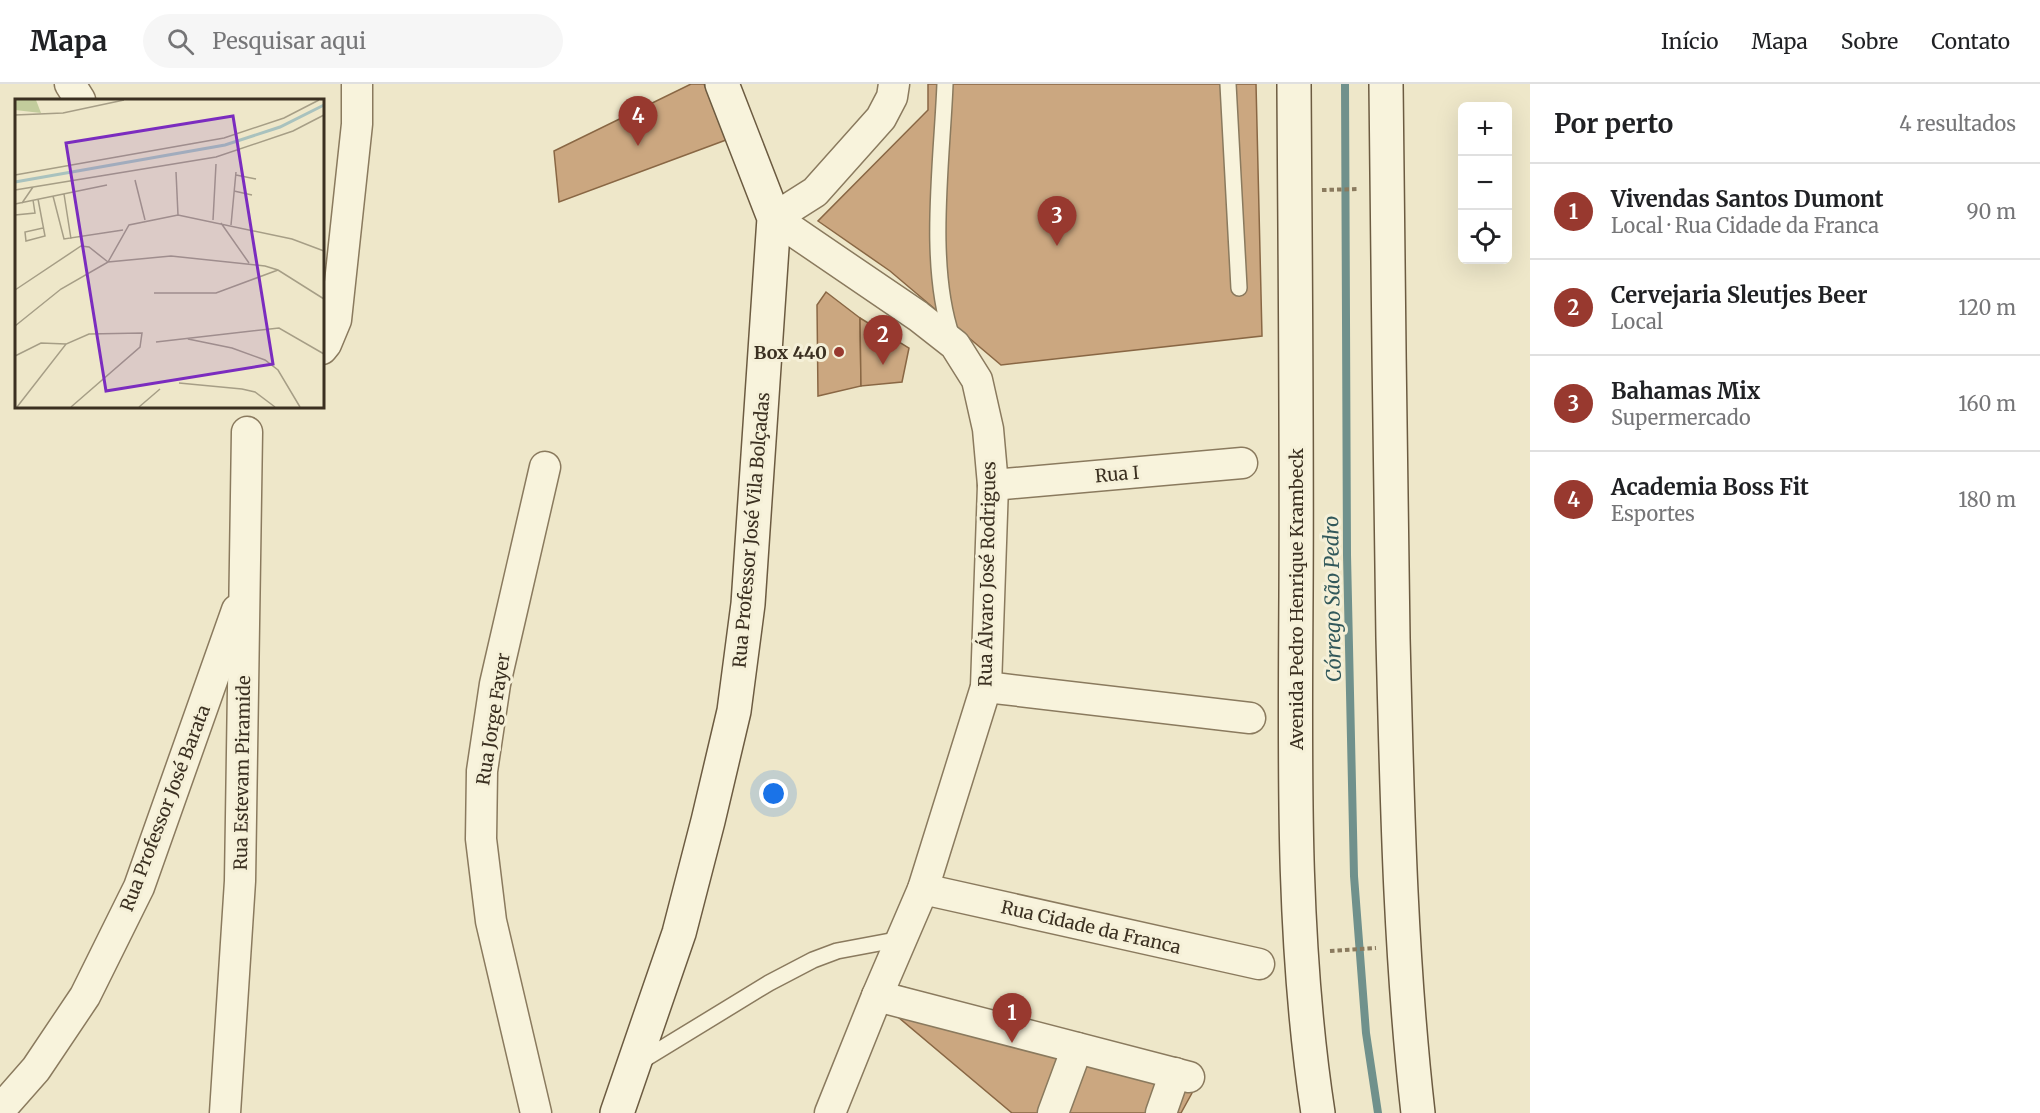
<!DOCTYPE html>
<html lang="pt">
<head>
<meta charset="utf-8">
<style>
  body { margin:0; font-family:Merriweather,serif; background:#f6f6f6; color:#202124 }
  .controls { position:absolute; right:18px; top:18px; display:grid; overflow:hidden; border-radius:9px; box-shadow:0 6px 24px #0002 }
  .controls button { width:54px; height:54px; display:grid; place-items:center; padding:0; border:0; border-bottom:2px solid #e0e0e0; background:#fff; color:#202124; font:30px sans-serif }
  .you { position:absolute; left:774px; top:710px; width:21px; height:21px; margin:-15px; border:4px solid #fff; border-radius:50%; background:#1a73e8; box-shadow:0 0 0 9px #1a73e833 }
  .badge { display:grid; place-items:center; width:39px; height:39px; border-radius:50%; background:#98392f; color:#fff; font-size:20px; font-weight:700 }
  .pin { position:absolute; translate:-50% -50px; filter:drop-shadow(0 2px 3px #0008) }
  .pin::after { content:''; position:absolute; top:32px; width:21px; height:18px; background:inherit; clip-path:polygon(0 0,100% 0,50% 100%) }
  .list { margin:0; padding:0; list-style:none }
  h2 { display:flex; justify-content:space-between; align-items:center; height:78px; margin:0; padding:0 24px; font-size:26px }
  h2 small { font-size:20px; font-weight:400; color:#757577 }
  .list li { display:grid; grid-template-columns:39px 1fr auto; gap:18px; align-items:center; box-sizing:border-box; height:96px; padding:0 24px; border-top:2px solid #e0e0e0 }
  .list b { display:block; font-size:22px; white-space:nowrap }
  .list p { margin:0; font-size:20px; white-space:nowrap; color:#757577 }
  .list em { font-size:20px; font-style:normal; color:#757577 }
  .icon { flex:none; width:33px; height:33px; fill:none; stroke:currentColor; stroke-width:2; stroke-linecap:round; stroke-linejoin:round }
  .map { position:relative; flex:none; width:1530px; height:1029px; overflow:hidden }
  header { display:flex; align-items:center; gap:36px; box-sizing:border-box; height:84px; padding:0 30px; background:#fff; border-bottom:2px solid #e0e0e0 }
  header strong { font-size:28px }
  nav { display:flex; gap:33px; margin-inline-start:auto; font-size:21px }
  .search { width:420px; height:54px; background:#f6f6f6; display:flex; align-items:center; gap:15px; box-sizing:border-box; padding:0 21px; border-radius:33px; color:#757577; font-size:22px }
  main { display:flex }
  aside { flex:1; background:#fff }
  .map>svg:first-child { display:block }
  .lines { fill:none; stroke-linecap:round; stroke-linejoin:round }
  .stream { stroke:#70918c; stroke-width:8 }
  .building { fill:#cba780; stroke:#896744; stroke-width:1.5 }
  .lane-casing { stroke:#8a7a5e; stroke-width:18 }
  .street-casing { stroke:#8a7a5e; stroke-width:33 }
  .secondary-casing { stroke:#6c5b41; stroke-width:36 }
  .path { stroke:#8a7a5e; stroke-width:4; stroke-dasharray:4.5 3; stroke-linecap:butt }
  .lane { stroke:#f8f3dc; stroke-width:15 }
  .street { stroke:#f8f3dc; stroke-width:30 }
  .secondary { stroke:#f8f3dc; stroke-width:33 }
  .poi-dot { fill:#98392f; stroke:#f5f0d8; stroke-width:2 }
  .labels { text-anchor:middle; dominant-baseline:central; stroke-width:6; stroke-linejoin:round; paint-order:stroke }
  .poi-label { font-size:18px; font-weight:bold; fill:#3b3021; stroke:#f5f0d8; text-anchor:end }
  .street-label { font-size:18px; fill:#3b3021; stroke:#f5f0d8 }
  .water-label { font-size:20px; font-style:italic; fill:#31585a; stroke:#f5f0d8 }
  .inset-river { fill:none; stroke:#a9c2be; stroke-width:3 }
  .inset-road { fill:none; stroke:#a69e86; stroke-width:1.5 }
  .view { fill:#7b2cbf; fill-opacity:0.15; stroke:#7b2cbf; stroke-width:3 }
  .inset-edge { fill:none; stroke:#3b3021; stroke-width:3 }
</style>
</head>
<body>
<header>
<strong>Mapa</strong>
<div class="search"><svg class="icon" aria-label="search" viewBox="0 0 24 24"><circle cx="10" cy="10" r="6"/><path d="M15 15l6 6"/></svg>Pesquisar aqui</div>
<nav><a>Início</a><a>Mapa</a><a>Sobre</a><a>Contato</a></nav>
</header>
<main>
<div class="map">
<svg width="1530" height="1029" viewBox="0 0 1530 1029">
  <rect width="100%" height="100%" fill="#eee7c9"/>
  <g class="lines">
    <polyline class="stream" points="1345,0 1347,471 1354,792 1366,949 1378,1029"/>
  </g>
  <g class="building">
    <polygon points="691,0 704,0 726,56 559,118 554,67"/>
    <polygon points="928,0 1256,0 1262,252 1001,281 890,187 818,137 928,26"/>
    <polygon points="826,208 860,234 861,302 818,312 817,221"/>
    <polygon points="860,234 909,264 902,298 861,302"/>
    <polygon points="900,902 1203,989 1181,1029 1012,1029 892,928"/>
  </g>
  <g class="lines">
    <defs>
      <g id="lane">
        <path d="M 945,0 C 942,77 927,181 952,253"/>
        <polyline points="1228,0 1239,204"/>
        <polyline points="638,979 769,899 813,876 837,867 901,855"/>
      </g>
      <g id="street">
        <polyline points="70,0 80,16"/>
        <polyline points="322,265 326,260 336,236 357,40 357,0"/>
        <polyline points="993,401 1242,379"/>
        <polyline points="986,603 1250,634"/>
        <polyline points="923,805 1259,880"/>
        <polyline points="877,912 1189,993"/>
        <polyline points="0,1026 36,985 85,912 139,803 237,526"/>
        <polyline points="225,1029 240,797 247,348"/>
        <polyline points="536,1029 491,837 481,755 482,687 495,600 545,383"/>
        <polyline points="830,1029 877,912 923,805 986,603 993,401 988,345 977,296 955,261 918,232 774,134 815,108 881,34 892,13 894,0"/>
        <polyline points="1053,1029 1077,964"/>
        <polyline points="1161,1029 1175,989"/>
      </g>
      <g id="secondary">
        <path d="M 1294,0 C 1295,171 1297,342 1296,512 C 1295,683 1292,860 1318,1029"/>
        <path d="M 1386,0 C 1388,185 1390,369 1393,554 C 1397,712 1400,871 1418,1029"/>
        <polyline points="617,1029 679,849 708,737 734,627 748,520 774,134 722,0"/>
      </g>
    </defs>
    <use href="#lane" class="lane-casing"/>
    <use href="#street" class="street-casing"/>
    <use href="#secondary" class="secondary-casing"/>
    <g class="path">
      <polyline points="1322,106 1359,105"/>
      <polyline points="1330,867 1376,864"/>
    </g>
    <use href="#lane" class="lane"/>
    <use href="#street" class="street"/>
    <use href="#secondary" class="secondary"/>
  </g>
  <circle class="poi-dot" cx="839" cy="268" r="6"/>
  <g class="labels">
    <g class="poi-label">
      <text x="827" y="268">Box 440</text>
    </g>
    <g class="street-label">
      <text transform="translate(1117 390) rotate(-5)">Rua I</text>
      <text transform="translate(751 446) rotate(-85)">Rua Professor José Vila Bolçadas</text>
      <text transform="translate(987 490) rotate(-89)">Rua Álvaro José Rodrigues</text>
      <text transform="translate(1296 515) rotate(-90)">Avenida Pedro Henrique Krambeck</text>
      <text transform="translate(493 635) rotate(-81)">Rua Jorge Fayer</text>
      <text transform="translate(242 689) rotate(-89)">Rua Estevam Piramide</text>
      <text transform="translate(165 724) rotate(-69)">Rua Professor José Barata</text>
      <text transform="translate(1091 843) rotate(13)">Rua Cidade da Franca</text>
    </g>
    <g class="water-label">
      <text transform="translate(1332 515) rotate(-91)">Córrego São Pedro</text>
    </g>
  </g>
  <g transform="translate(15 15)">
    <rect width="309" height="309" fill="#eee7c9"/>
    <path d="M 0,1 L 21,1 L 26,14 L 0,11 Z" fill="#c2cc9c"/>
    <path class="inset-river" d="M 0,83 L 210,46 L 265,28 L 309,6"/>
    <path class="inset-road" d="M 0,16 L 48,14 L 109,1M 161,73 L 163,116M 0,76 L 209,39 L 269,19 L 304,1M 221,76 L 241,80M 120,81 L 130,121M 0,91 L 201,58 L 278,32 L 309,16M 219,92 L 237,96M 49,95 L 56,140M 38,97 L 49,140 L 108,131M 23,100 L 30,137 L 11,142 L 10,133 L 28,129M 7,104 L 18,88M 0,105 L 92,86M 0,116 L 20,114 L 18,101M 198,121 L 201,65M 206,124 L 234,164M 216,126 L 221,73M 93,163 L 114,126 L 163,116 L 277,140 L 309,152M 0,191 L 66,147 L 74,148 L 93,163M 139,194 L 201,194 L 263,171M 0,227 L 46,190 L 93,163 L 156,157 L 250,167 L 263,171 L 309,200M 173,240 L 217,249 L 250,261 L 263,271 L 285,308M 141,243 L 264,229 L 309,255M 0,257 L 26,244 L 51,245M 164,284 L 227,290 L 240,293 L 260,308M 2,308 L 51,245 L 74,235 L 127,234 L 125,248 L 56,308M 124,308 L 145,290"/>
    <path class="view" d="M 218,17 L 258,265 L 91,292 L 51,44 Z"/>
    <rect width="309" height="309" class="inset-edge"/>
  </g>
</svg>
<div class="controls">
<button>+</button>
<button>−</button>
<button><svg class="icon" aria-label="locate" viewBox="0 0 24 24"><circle cx="12" cy="12" r="6"/><path d="M12 2v4M12 18v4M2 12h4M18 12h4"/></svg></button>
</div>
<div class="you"></div>
<div class="pin badge" style="left:1012px;top:959px">1</div>
<div class="pin badge" style="left:883px;top:281px">2</div>
<div class="pin badge" style="left:1057px;top:162px">3</div>
<div class="pin badge" style="left:638px;top:62px">4</div>
</div>
<aside>
<h2>Por perto<small>4 resultados</small></h2>
<ul class="list">
<li><span class="badge">1</span><div><b>Vivendas Santos Dumont</b><p>Local · Rua Cidade da Franca</p></div><em>90 m</em></li>
<li><span class="badge">2</span><div><b>Cervejaria Sleutjes Beer</b><p>Local</p></div><em>120 m</em></li>
<li><span class="badge">3</span><div><b>Bahamas Mix</b><p>Supermercado</p></div><em>160 m</em></li>
<li><span class="badge">4</span><div><b>Academia Boss Fit</b><p>Esportes</p></div><em>180 m</em></li>
</ul>
</aside>
</main>
</body>
</html>
